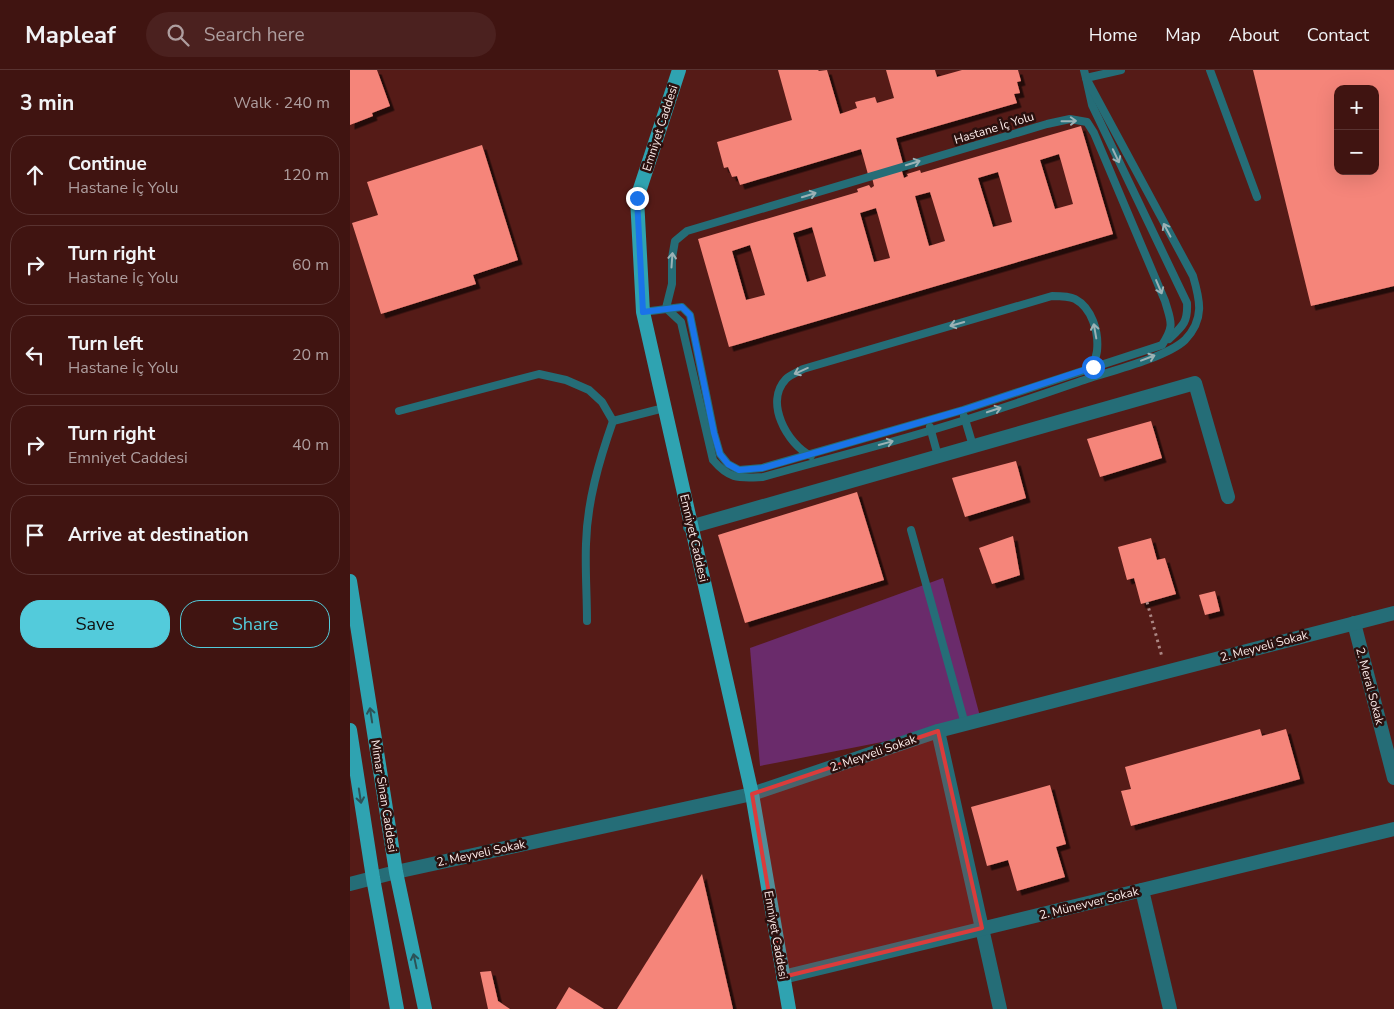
<!DOCTYPE html>
<html lang="en">
<head>
<meta charset="utf-8">
<style>
  body { margin:0; font-family:"Nunito Sans",sans-serif; background:#4b211f; color:#f1f3f6 }
  .controls { position:absolute; right:15px; top:15px; display:grid; overflow:hidden; border-radius:10px; box-shadow:0 5px 20px #0002 }
  .controls button { width:45px; height:45px; display:grid; place-items:center; padding:0; border:0; border-bottom:1px solid #593331; background:#401411; color:#f1f3f6; font:25px sans-serif }
  .stop { position:absolute; width:15px; height:15px; margin:-11px; border:4px solid #1a73e8; border-radius:50%; background:#fff }
  .stop.end { background:#1a73e8; border-color:#fff; box-shadow:0 1px 5px #0008 }
  .list { margin:0; padding:0; list-style:none }
  h2 { display:flex; justify-content:space-between; align-items:center; height:65px; margin:0; padding:0 20px; font-size:21px }
  h2 small { font-size:16px; font-weight:400; color:#ae9e9f }
  .list li { display:grid; grid-template-columns:32px 1fr auto; gap:15px; align-items:center; box-sizing:border-box; height:80px; margin:0 10px 10px; padding:0 10px; border:1px solid #593331; border-radius:20px }
  .list b { display:block; font-size:19px; white-space:nowrap }
  .list p { margin:0; font-size:16px; white-space:nowrap; color:#ae9e9f }
  .list em { font-size:16px; font-style:normal; color:#ae9e9f }
  .actions { display:flex; gap:10px; padding:15px 20px }
  .actions a { flex:1; padding:11px 0; border:1px solid #53cbdb; border-radius:20px; text-align:center; font-size:18px; color:#53cbdb }
  .actions .main { background:#53cbdb; color:#111 }
  .icon { flex:none; width:28px; height:28px; fill:none; stroke:currentColor; stroke-width:2; stroke-linecap:round; stroke-linejoin:round }
  .map { position:relative; flex:none; width:1044px; height:939px; overflow:hidden }
  header { display:flex; align-items:center; gap:30px; box-sizing:border-box; height:70px; padding:0 25px; background:#401411; border-bottom:1px solid #593331 }
  header strong { font-size:24px }
  nav { display:flex; gap:28px; margin-inline-start:auto; font-size:18px }
  .search { width:350px; height:45px; background:#4b211f; display:flex; align-items:center; gap:12px; box-sizing:border-box; padding:0 18px; border-radius:28px; color:#ae9e9f; font-size:19px }
  main { display:flex }
  aside { flex:1; background:#401411 }
  .map>svg:first-child { display:block }
  .green { fill:#6a2b6b }
  .building { fill:#f5857a; fill-rule:evenodd; filter:url(#shadow) }
  .lines { fill:none; stroke-linecap:round; stroke-linejoin:round }
  .path { stroke:#ab8784; stroke-width:3; stroke-dasharray:2.5 4; stroke-linecap:butt }
  .service { stroke:#256d77; stroke-width:8 }
  .minor { stroke:#256d77; stroke-width:14 }
  .primary { stroke:#2fa3b1; stroke-width:14 }
  .oneway { stroke:#9bb2b6 }
  .oneway2 { stroke:#2c5257 }
  .route { stroke:#1a73e8; stroke-width:6 }
  .marked { fill:#da3c3b; fill-opacity:0.2; stroke:#da3c3b; stroke-width:4; stroke-linejoin:round }
  .labels { text-anchor:middle; dominant-baseline:central; stroke-width:5; stroke-linejoin:round; paint-order:stroke }
  .street-label { font-size:12px; fill:#fbebe9; stroke:#2a100e }
</style>
</head>
<body>
<header>
<strong>Mapleaf</strong>
<div class="search"><svg class="icon" aria-label="search" viewBox="0 0 24 24"><circle cx="10" cy="10" r="6"/><path d="M15 15l6 6"/></svg>Search here</div>
<nav><a>Home</a><a>Map</a><a>About</a><a>Contact</a></nav>
</header>
<main>
<aside>
<h2>3 min<small>Walk · 240 m</small></h2>
<ul class="list">
<li><svg class="icon" aria-label="ahead" viewBox="0 0 24 24"><path d="M12 20V5M6 11l6-6 6 6"/></svg><div><b>Continue</b><p>Hastane İç Yolu</p></div><em>120 m</em></li>
<li><svg class="icon" aria-label="right" viewBox="0 0 24 24"><path d="M7 20v-9h11M14 6l5 5-5 5"/></svg><div><b>Turn right</b><p>Hastane İç Yolu</p></div><em>60 m</em></li>
<li><svg class="icon" aria-label="left" viewBox="0 0 24 24"><path d="M17 20v-9H6M10 6l-5 5 5 5"/></svg><div><b>Turn left</b><p>Hastane İç Yolu</p></div><em>20 m</em></li>
<li><svg class="icon" aria-label="right" viewBox="0 0 24 24"><path d="M7 20v-9h11M14 6l5 5-5 5"/></svg><div><b>Turn right</b><p>Emniyet Caddesi</p></div><em>40 m</em></li>
<li><svg class="icon" aria-label="arrive" viewBox="0 0 24 24"><path d="M6 21V4h12l-3 4 3 4H6"/></svg><div><b>Arrive at destination</b></div></li>
</ul>
<div class="actions"><a class="main">Save</a><a>Share</a></div>
</aside>
<div class="map">
<svg width="1044" height="939" viewBox="0 0 1044 939">
  <defs>
    <filter id="shadow"><feDropShadow dx="4.5" dy="4.5" stdDeviation="0" flood-color="#0009"/></filter>
  </defs>
  <rect width="100%" height="100%" fill="#551b17"/>
  <polygon class="green" points="593,508 631,650 588,661 410,696 400,578"/>
  <g class="building">
    <polygon points="0,0 27,0 40,36 22,43 23,46 0,55"/>
    <path d="M 428,0 L 468,0 L 469,1 L 477,0 L 490,44 L 507,38 L 505,32 L 525,27 L 527,33 L 544,28 L 536,0 L 585,0 L 587,7 L 612,0 L 668,0 L 671,11 L 667,12 L 670,23 L 664,24 L 667,33 L 546,68 L 554,97 L 551,98 L 554,108 L 558,106 L 557,104 L 570,100 L 571,103 L 731,56 L 763,164 L 379,277 L 348,169 L 508,122 L 507,119 L 519,115 L 521,118 L 524,116 L 522,107 L 519,108 L 511,79 L 390,115 L 387,106 L 382,107 L 378,97 L 374,98 L 367,72 L 442,50 ZM 709,84 L 723,134 L 705,139 L 690,90 ZM 648,102 L 662,152 L 643,157 L 628,108 ZM 580,122 L 595,171 L 579,176 L 565,126 ZM 526,138 L 540,188 L 524,192 L 510,143 ZM 462,157 L 476,206 L 457,212 L 443,163 ZM 400,175 L 415,225 L 396,230 L 382,181 Z"/>
    <path d="M 903,0 L 1044,0 L 1044,216 L 961,236 ZM 988,19 L 1025,19 L 1025,101 L 988,101 Z"/>
    <polygon points="132,75 168,190 123,205 126,214 31,244 2,153 28,145 17,112"/>
    <polygon points="801,351 812,388 750,407 737,369"/>
    <polygon points="666,391 676,428 615,447 602,408"/>
    <polygon points="507,422 534,510 395,553 368,465"/>
    <polygon points="663,466 670,505 642,514 629,478"/>
    <polygon points="801,468 807,490 815,488 826,524 791,534 784,508 777,510 768,477"/>
    <polygon points="865,521 870,541 855,545 849,525"/>
    <polygon points="910,659 912,666 936,659 950,709 781,756 771,721 781,719 775,697"/>
    <polygon points="700,715 716,774 706,777 715,807 667,821 658,790 637,796 621,737"/>
    <polygon points="352,804 383,939 267,939"/>
    <polygon points="141,901 148,931 160,939 138,939 130,902"/>
    <polygon points="219,917 254,939 206,939"/>
  </g>
  <g class="lines">
    <polyline class="path" points="797,532 812,587"/>
    <g class="service">
      <path d="M 771,0 L 736,8 L 742,35 L 837,233 C 838,252 833,256 819,269"/>
      <polyline points="860,0 907,127"/>
      <path d="M 316,238 L 331,252 L 363,390 C 380,410 389,408 413,407 C 469,391 526,377 582,360 C 634,345 685,327 737,309 C 762,301 817,287 835,270 C 855,249 850,230 843,206 L 736,8 L 734,0"/>
      <path d="M 293,242 L 332,237 L 340,245 L 364,363 L 370,384 L 378,394 L 389,400 L 412,398 L 613,340 L 812,275 C 825,255 821,252 815,231 L 744,63 L 737,52 L 720,49 L 697,54 L 337,161 L 325,171 L 322,188 L 322,214 L 316,238"/>
      <polyline points="49,341 189,304 216,310 239,320 252,332 263,351 314,338"/>
      <polyline points="614,346 623,376"/>
      <polyline points="580,357 588,386"/>
      <path d="M 461,386 C 437,374 414,332 436,309 C 440,305 448,302 453,299 L 702,226 C 709,226 719,226 725,229 C 742,238 749,262 747,281 C 746,287 744,293 742,300"/>
      <polyline points="561,460 615,654"/>
      <path d="M 237,551 C 237,525 235,500 236,474 C 237,432 249,391 263,351"/>
    </g>
    <g class="minor">
      <polyline points="340,457 845,313 878,427"/>
      <polyline points="1004,553 1044,708"/>
      <polyline points="588,661 650,939"/>
      <polyline points="0,814 46,802 402,724 588,661 1044,543"/>
      <polyline points="792,820 820,939"/>
      <polyline points="433,907 1044,759"/>
    </g>
    <g class="primary">
      <polyline points="329,0 287,128 293,242 402,724 439,939"/>
      <polyline points="0,511 46,802 75,939"/>
      <polyline points="0,660 23,808 47,939"/>
    </g>
  </g>
  <defs><path id="oneway-shaft" d="M-6 0H5M1.5-3L5.5 0L1.5 3" fill="none" stroke-width="1.6" stroke-linecap="round" stroke-linejoin="round" transform="scale(1.25)"/></defs>
  <g class="oneway">
    <use href="#oneway-shaft" transform="translate(719 51) rotate(-1)"/>
    <use href="#oneway-shaft" transform="translate(766 86) rotate(65)"/>
    <use href="#oneway-shaft" transform="translate(563 93) rotate(-17)"/>
    <use href="#oneway-shaft" transform="translate(459 125) rotate(-17)"/>
    <use href="#oneway-shaft" transform="translate(817 160) rotate(-118)"/>
    <use href="#oneway-shaft" transform="translate(322 190) rotate(-86)"/>
    <use href="#oneway-shaft" transform="translate(809 217) rotate(67)"/>
    <use href="#oneway-shaft" transform="translate(607 254) rotate(164)"/>
    <use href="#oneway-shaft" transform="translate(745 261) rotate(-100)"/>
    <use href="#oneway-shaft" transform="translate(798 288) rotate(-21)"/>
    <use href="#oneway-shaft" transform="translate(451 301) rotate(156)"/>
    <use href="#oneway-shaft" transform="translate(644 340) rotate(-18)"/>
    <use href="#oneway-shaft" transform="translate(536 373) rotate(-15)"/>
  </g>
  <g class="oneway2">
    <use href="#oneway-shaft" transform="translate(21 645) rotate(-99)"/>
    <use href="#oneway-shaft" transform="translate(10 726) rotate(81)"/>
    <use href="#oneway-shaft" transform="translate(65 891) rotate(-102)"/>
  </g>
  <g class="lines">
    <polyline class="route" points="287,128 293,242 332,237 340,245 364,363 370,384 378,394 389,400 412,398 613,340 743,297"/>
  </g>
  <path class="marked" d="M 588,661 L 632,858 L 433,907 L 402,724 Z"/>
  <g class="labels">
    <g class="street-label">
      <text transform="translate(310 58) rotate(-72)">Emniyet Caddesi</text>
      <text transform="translate(644 58) rotate(-17)">Hastane İç Yolu</text>
      <text transform="translate(344 468) rotate(77)">Emniyet Caddesi</text>
      <text transform="translate(914 576) rotate(-15)">2. Meyveli Sokak</text>
      <text transform="translate(1020 616) rotate(75)">2. Meral Sokak</text>
      <text transform="translate(523 683) rotate(-19)">2. Meyveli Sokak</text>
      <text transform="translate(34 726) rotate(81)">Mimar Sinan Caddesi</text>
      <text transform="translate(131 783) rotate(-12)">2. Meyveli Sokak</text>
      <text transform="translate(739 833) rotate(-14)">2. Münevver Sokak</text>
      <text transform="translate(426 865) rotate(80)">Emniyet Caddesi</text>
    </g>
  </g>
</svg>
<div class="controls">
<button>+</button>
<button>−</button>
</div>
<div class="stop" style="left:743px;top:297px"></div>
<div class="stop end" style="left:287px;top:128px"></div>
</div>
</main>
</body>
</html>
